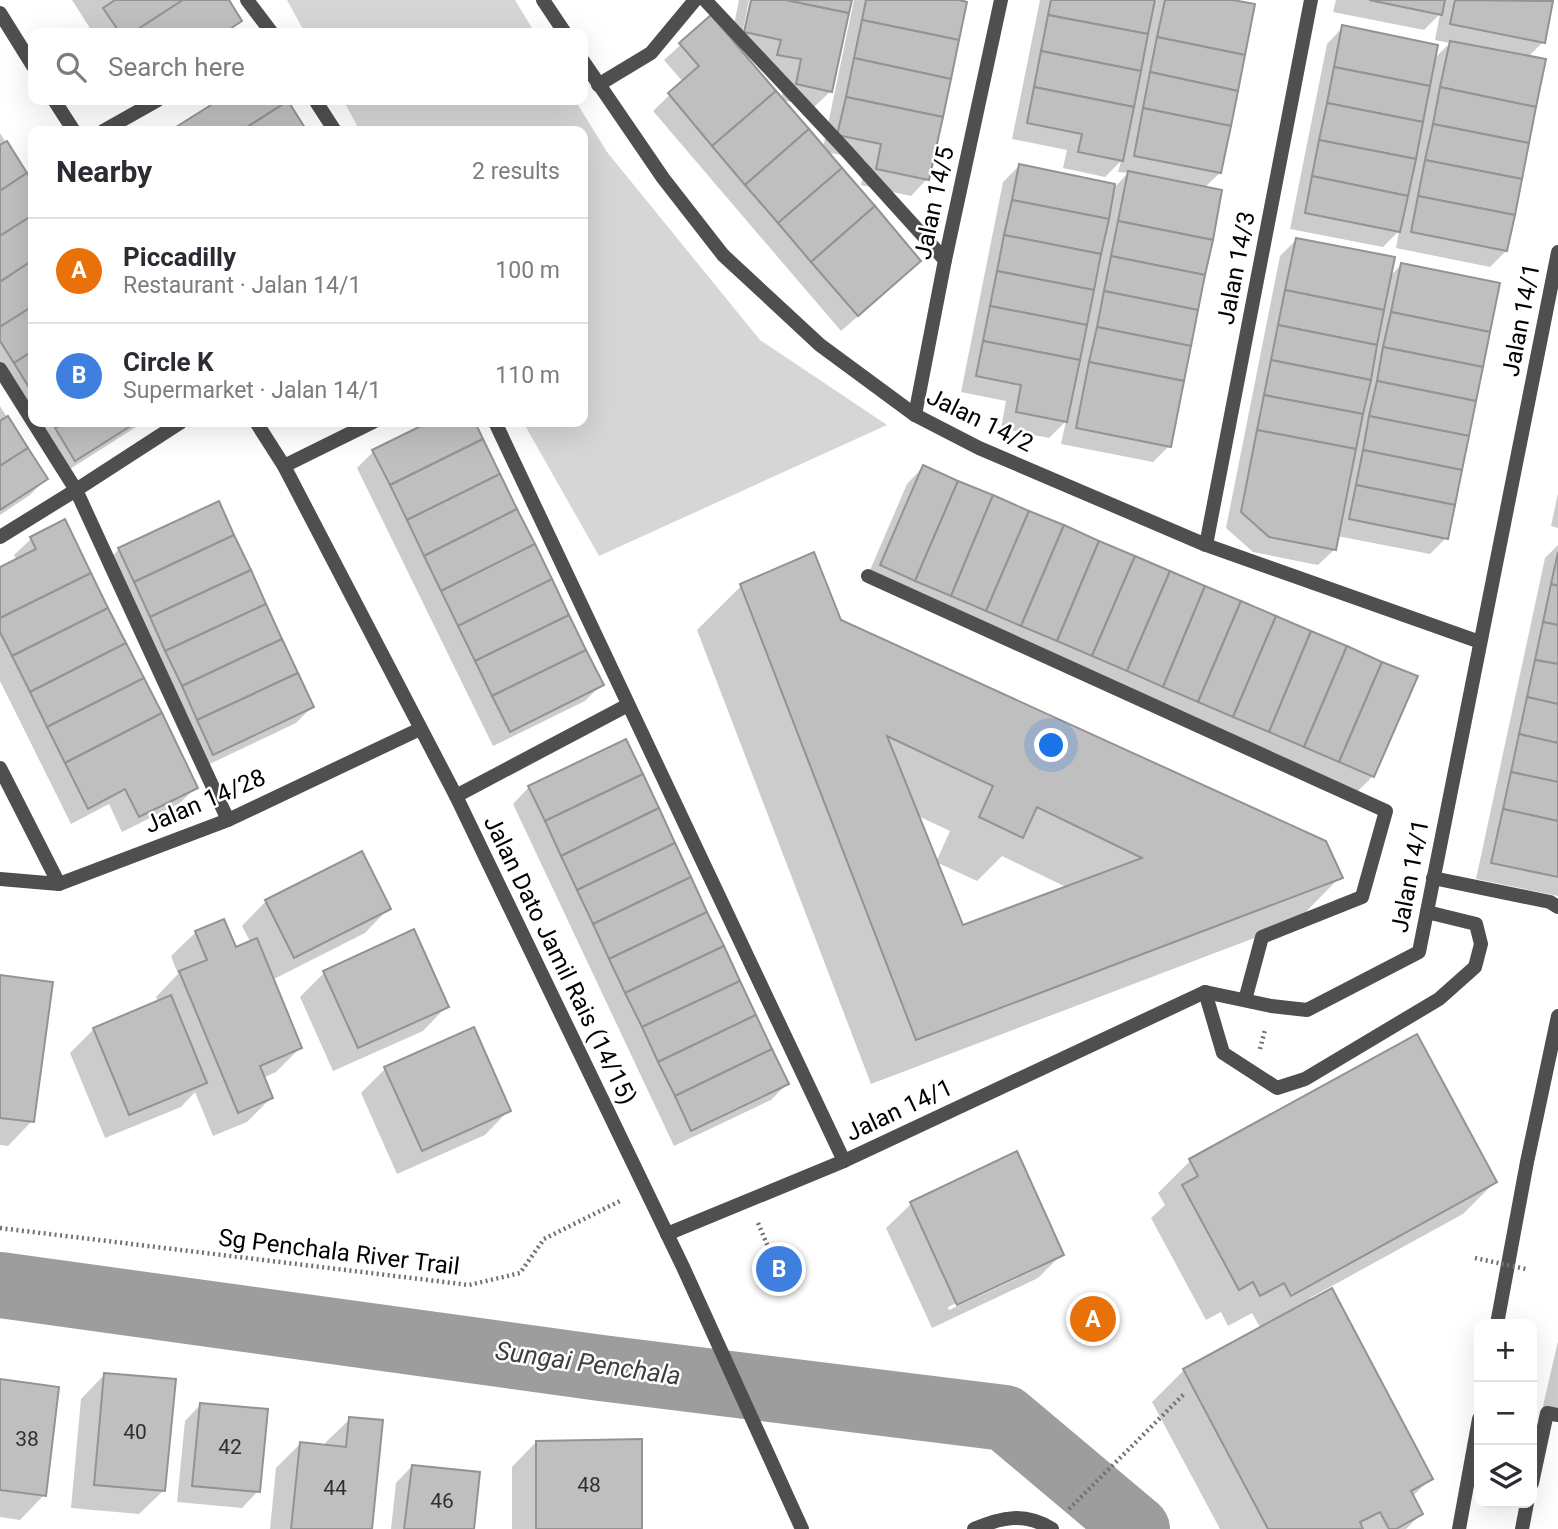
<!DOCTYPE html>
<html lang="en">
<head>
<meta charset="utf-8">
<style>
  body { margin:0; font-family:Roboto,sans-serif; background:#f7f7f7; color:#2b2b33 }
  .controls { position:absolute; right:21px; bottom:21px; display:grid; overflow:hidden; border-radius:14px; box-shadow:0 7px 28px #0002 }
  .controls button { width:63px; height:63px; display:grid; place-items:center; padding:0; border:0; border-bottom:2px solid #e1e1e2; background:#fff; color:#2b2b33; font:35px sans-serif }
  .you { position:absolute; left:1052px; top:746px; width:24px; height:24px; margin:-18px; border:5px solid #fff; border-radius:50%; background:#1a73e8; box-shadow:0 0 0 10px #1a73e833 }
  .badge { display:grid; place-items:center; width:46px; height:46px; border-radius:50%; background:#db2777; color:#fff; font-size:23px; font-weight:700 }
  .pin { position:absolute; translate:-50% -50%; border:4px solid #fff; box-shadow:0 2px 7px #0006 }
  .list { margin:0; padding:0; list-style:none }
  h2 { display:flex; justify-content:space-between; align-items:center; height:91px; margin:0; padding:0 28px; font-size:30px }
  h2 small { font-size:23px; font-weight:400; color:#7c7c81 }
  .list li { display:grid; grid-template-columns:46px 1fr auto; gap:21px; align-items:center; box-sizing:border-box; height:105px; padding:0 28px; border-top:2px solid #e1e1e2 }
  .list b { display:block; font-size:26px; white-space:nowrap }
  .list p { margin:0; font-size:23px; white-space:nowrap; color:#7c7c81 }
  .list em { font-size:23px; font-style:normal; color:#7c7c81 }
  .icon { flex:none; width:38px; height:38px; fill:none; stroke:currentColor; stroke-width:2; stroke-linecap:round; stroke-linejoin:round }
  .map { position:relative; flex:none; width:1558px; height:1529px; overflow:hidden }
  .search { position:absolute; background:#fff; box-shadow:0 7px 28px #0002; left:28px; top:28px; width:560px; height:77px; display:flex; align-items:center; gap:18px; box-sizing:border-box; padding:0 24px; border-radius:14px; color:#7c7c81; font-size:26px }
  .panel { position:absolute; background:#fff; box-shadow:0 7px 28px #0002; left:28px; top:126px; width:560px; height:301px; border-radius:14px }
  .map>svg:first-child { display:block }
  .green { fill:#d6d6d6 }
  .shadow { fill:#0003; fill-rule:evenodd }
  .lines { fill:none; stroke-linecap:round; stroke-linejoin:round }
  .river { stroke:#9d9d9d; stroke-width:66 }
  .building { fill:#bfbfbf; stroke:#939393; stroke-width:2; fill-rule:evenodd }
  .path { stroke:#717171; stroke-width:4.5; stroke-dasharray:2 3.5; stroke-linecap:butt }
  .service { stroke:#4f4f4f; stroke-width:14 }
  .minor { stroke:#4f4f4f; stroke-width:14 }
  .path-bridge { stroke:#717171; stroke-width:4.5; stroke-dasharray:2 3.5; stroke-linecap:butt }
  .labels { text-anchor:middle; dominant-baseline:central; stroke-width:5; stroke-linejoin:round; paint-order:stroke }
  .number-label { font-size:21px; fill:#303030 }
  .street-label { font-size:24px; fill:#000; stroke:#fff }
  .water-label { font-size:26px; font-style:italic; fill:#3e3e3e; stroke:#fff }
</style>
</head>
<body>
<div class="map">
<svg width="1558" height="1529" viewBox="0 0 1558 1529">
  <rect width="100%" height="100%" fill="#fff"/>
  <g class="green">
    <polygon points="287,0 515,0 535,33 305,33"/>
    <polygon points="343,100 575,100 607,152 760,340 887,425 599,556 523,422 583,422 583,131 360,131"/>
  </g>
  <g class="shadow">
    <polygon points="72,0 227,0 240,21 228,33 93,33"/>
    <path d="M 739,0 L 749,0 L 741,40 L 744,41 L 753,0 L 850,0 L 831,91 L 814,107 L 782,100 L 823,148 L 854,0 L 966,0 L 927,179 L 911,196 L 861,185 L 865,160 L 826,152 L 919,261 L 903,277 L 841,331 L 653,111 L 683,82 L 664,60 L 711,17 L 731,40 ZM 739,50 L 766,56 L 762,71 L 786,75 L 781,99 Z"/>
    <polygon points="1040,0 1154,0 1153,4 1157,0 1225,0 1220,173 1204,188 1169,446 1153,462 1061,444 1066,421 1049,438 1001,428 1006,401 961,392 1003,182 1019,166 1116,186 1128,173 1118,172 1121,161 1105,177 1063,168 1067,150 1012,139"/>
    <polygon points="1336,0 1552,0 1543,42 1527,58 1506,251 1490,267 1396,248 1399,231 1383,247 1290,229 1327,44 1343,27 1434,59 1450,43 1435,40 1440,14 1424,30 1333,12"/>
    <polygon points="222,100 285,100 305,131 175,131"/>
    <polygon points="0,133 33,186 33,422 144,422 59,476 0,383"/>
    <polygon points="1296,240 1389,277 1401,265 1446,538 1430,554 1337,536 1335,549 1318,565 1253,552 1226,528 1280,256"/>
    <polygon points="0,406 46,479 30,495 0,515"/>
    <polygon points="433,422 473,422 601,685 585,701 493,746 357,468 373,452"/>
    <polygon points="923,467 1373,776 1357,792 865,582 907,484"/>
    <polygon points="1558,493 1558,528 1551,526"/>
    <polygon points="64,522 196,787 180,803 122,832 109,804 71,824 0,681 0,569 17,561 14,555 31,539"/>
    <polygon points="1558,545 1558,896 1476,879 1545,558"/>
    <polygon points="119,549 312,707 296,723 197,770 103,566"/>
    <path d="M 741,586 L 840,621 L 1340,877 L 1296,922 L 871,1084 L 697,630 ZM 918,816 L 950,831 L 936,862 ZM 1002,856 L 1068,888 L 962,927 L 936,862 L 977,881 Z"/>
    <polygon points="529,787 787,1084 771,1100 674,1146 513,804"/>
    <polygon points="266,901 389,908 365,933 272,980 300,1048 276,1072 263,1078 271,1098 247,1122 213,1136 195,1092 181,1107 105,1138 70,1053 94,1029 158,1002 156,997 178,974 171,956 196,932 235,950 251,943 242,926"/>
    <polygon points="324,973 447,1006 423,1031 333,1071 300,997"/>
    <polygon points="0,976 32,1121 8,1146 0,1145"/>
    <polygon points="385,1069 509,1110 485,1135 397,1174 361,1093"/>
    <path d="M 1017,1154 L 1062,1254 L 1038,1278 L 932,1328 L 886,1228 L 911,1204 ZM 1035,1266 L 1035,1270 L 949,1310 L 948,1307 Z"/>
    <polygon points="1190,1161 1495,1182 1463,1214 1310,1298 1431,1478 1412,1497 1421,1514 1406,1529 1220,1529 1152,1402 1184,1370 1261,1329 1252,1313 1228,1326 1221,1312 1206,1320 1151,1218 1165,1205 1158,1193"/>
    <polygon points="1558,1341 1558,1414 1542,1410"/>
    <polygon points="105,1374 164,1490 139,1514 71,1508 81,1399"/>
    <polygon points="0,1381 44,1495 20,1520 0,1517"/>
    <polygon points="201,1404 258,1491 242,1508 177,1502 185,1421"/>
    <polygon points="350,1419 370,1529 270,1529 276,1468 300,1444 325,1446 325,1443"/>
    <polygon points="536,1442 641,1529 512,1529 512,1467"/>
    <polygon points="412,1466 472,1529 391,1529 396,1483"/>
  </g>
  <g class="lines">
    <polyline class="river" points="0,1285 601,1368 1005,1418 1137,1529"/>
  </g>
  <g class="building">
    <polygon points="115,0 183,0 132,33 120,33 103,8"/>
    <polygon points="183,0 229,0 242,21 224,33 132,33"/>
    <polygon points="751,0 786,0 849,13 832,92 796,84 801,59 777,55 781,40 744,32"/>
    <polygon points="786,0 852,0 849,13"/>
    <polygon points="866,0 959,0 967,2 959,40 862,20"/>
    <polygon points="1051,0 1155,0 1148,34 1048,15"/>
    <polygon points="1165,0 1233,0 1255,4 1245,55 1157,37"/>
    <polygon points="1369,0 1445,0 1442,15"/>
    <polygon points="1455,0 1553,1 1545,43 1450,24"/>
    <polygon points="711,15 776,91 712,146 668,93 699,66 679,43"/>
    <polygon points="1048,15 1148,34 1141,71 1041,51"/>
    <polygon points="862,20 959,40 951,79 854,58"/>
    <polygon points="1342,25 1438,45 1430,86 1334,67"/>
    <polygon points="1157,37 1245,55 1238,91 1150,72"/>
    <polygon points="1450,41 1546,59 1536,107 1440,87"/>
    <polygon points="1041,51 1141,71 1134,107 1034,87"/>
    <polygon points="854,58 951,79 943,117 846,97"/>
    <polygon points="1334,67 1430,86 1423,122 1327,103"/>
    <polygon points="1150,72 1238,91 1231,126 1143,108"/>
    <polygon points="1034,87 1134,107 1123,161 1078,152 1082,134 1027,123"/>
    <polygon points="1440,87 1536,107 1529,143 1433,124"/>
    <polygon points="776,91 809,129 745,185 712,146"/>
    <polygon points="846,97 943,117 929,180 876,169 881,144 837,135"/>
    <polygon points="219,100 287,100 288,101 241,131 178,131 176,127"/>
    <polygon points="288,101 307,131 241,131"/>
    <polygon points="1327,103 1423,122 1416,159 1319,140"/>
    <polygon points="1143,108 1231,126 1221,173 1134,156"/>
    <polygon points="1433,124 1529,143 1522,179 1425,160"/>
    <polygon points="809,129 842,168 778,223 745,185"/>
    <polygon points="1319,140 1416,159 1408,196 1312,176"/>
    <polygon points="7,141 27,173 0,191 0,145"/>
    <polygon points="1425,160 1522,179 1515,215 1418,196"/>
    <polygon points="1019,164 1115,184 1109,219 1012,200"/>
    <polygon points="842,168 875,206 811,262 778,223"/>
    <polygon points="1128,171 1222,190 1213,240 1118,221"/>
    <polygon points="27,173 33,182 33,215 0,236 0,191"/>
    <polygon points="1312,176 1408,196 1400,232 1305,213"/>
    <polygon points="1418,196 1515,215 1507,251 1411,232"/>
    <polygon points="1012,200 1109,219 1101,254 1004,235"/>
    <polygon points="875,206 921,261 858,316 811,262"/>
    <polygon points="33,215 33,260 0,282 0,236"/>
    <polygon points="1118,221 1213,240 1205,275 1111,256"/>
    <polygon points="1004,235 1101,254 1094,290 997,271"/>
    <polygon points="1296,238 1395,257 1384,310 1285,290"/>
    <polygon points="1111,256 1205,275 1198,310 1104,291"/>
    <polygon points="33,260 33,306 0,327 0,282"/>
    <polygon points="1401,263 1500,283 1490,332 1391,312"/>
    <polygon points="997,271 1094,290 1087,325 990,306"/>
    <polygon points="1285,290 1384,310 1377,345 1278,325"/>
    <polygon points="1104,291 1198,310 1191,346 1097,327"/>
    <polygon points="33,306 33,351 14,363 0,341 0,327"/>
    <polygon points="990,306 1087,325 1080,360 983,341"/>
    <polygon points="1391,312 1490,332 1483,367 1383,347"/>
    <polygon points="1278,325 1377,345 1371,380 1271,360"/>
    <polygon points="1097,327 1191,346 1184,381 1089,362"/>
    <polygon points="983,341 1080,360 1067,422 1016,412 1021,385 976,376"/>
    <polygon points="1383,347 1483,367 1476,401 1377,381"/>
    <polygon points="33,351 33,394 14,363"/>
    <polygon points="1271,360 1371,380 1363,414 1264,395"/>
    <polygon points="1089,362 1184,381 1171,447 1076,428"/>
    <polygon points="1377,381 1476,401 1469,436 1369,416"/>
    <polygon points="1264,395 1363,414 1356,449 1257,430"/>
    <polygon points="8,416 28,448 0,466 0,421"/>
    <polygon points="1369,416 1469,436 1462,470 1363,450"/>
    <polygon points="66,422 137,422 75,461 55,428"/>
    <polygon points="429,422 475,422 483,439 390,485 372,450"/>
    <polygon points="1257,430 1356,449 1336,550 1269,537 1241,512"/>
    <polygon points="483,439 500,474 407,520 390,485"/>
    <polygon points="28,448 48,479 0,510 0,466"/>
    <polygon points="1363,450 1462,470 1455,505 1356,485"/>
    <polygon points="923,465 958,481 915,581 880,565"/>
    <polygon points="500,474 517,509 424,556 407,520"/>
    <polygon points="958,481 993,495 951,596 915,581"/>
    <polygon points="1356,485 1455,505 1448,539 1349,519"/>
    <polygon points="993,495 1029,511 986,611 951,596"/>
    <polygon points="219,501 234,535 134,582 118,548"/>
    <polygon points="517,509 535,544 441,591 424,556"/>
    <polygon points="1029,511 1064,525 1021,626 986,611"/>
    <polygon points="65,519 91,573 0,618 0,567 36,549 30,537"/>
    <polygon points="1064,525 1099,541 1057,641 1021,626"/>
    <polygon points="234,535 251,570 150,617 134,582"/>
    <polygon points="1099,541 1135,556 1092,656 1057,641"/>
    <polygon points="535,544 552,579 458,626 441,591"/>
    <path d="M 814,552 L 841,620 L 1326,841 L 1343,878 L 916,1040 L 740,584 ZM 887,736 L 993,786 L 979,817 L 1023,838 L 1037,807 L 1142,858 L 963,925 Z"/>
    <polygon points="1558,552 1558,586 1551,584"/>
    <polygon points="1135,556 1170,571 1127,671 1092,656"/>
    <polygon points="251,570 266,604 165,651 150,617"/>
    <polygon points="1170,571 1205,586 1163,687 1127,671"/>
    <polygon points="91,573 108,608 12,656 0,632 0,618"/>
    <polygon points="552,579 569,615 475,661 458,626"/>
    <polygon points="1551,584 1558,586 1558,625 1543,622"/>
    <polygon points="1205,586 1241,601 1198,702 1163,687"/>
    <polygon points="1241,601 1276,616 1233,717 1198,702"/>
    <polygon points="266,604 282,639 182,686 165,651"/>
    <polygon points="108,608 126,643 30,692 12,656"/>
    <polygon points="569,615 586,650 492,696 475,661"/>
    <polygon points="1276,616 1311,631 1269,732 1233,717"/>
    <polygon points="1543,622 1558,625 1558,664 1535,660"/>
    <polygon points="1311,631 1347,646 1304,747 1269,732"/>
    <polygon points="282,639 298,673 197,720 182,686"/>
    <polygon points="126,643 144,678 47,727 30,692"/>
    <polygon points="1347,646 1382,662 1339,762 1304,747"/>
    <polygon points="586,650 604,685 510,732 492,696"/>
    <polygon points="1535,660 1558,664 1558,704 1527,697"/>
    <polygon points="1382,662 1418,676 1374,777 1339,762"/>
    <polygon points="298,673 314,707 213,755 197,720"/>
    <polygon points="144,678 162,713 65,763 47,727"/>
    <polygon points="1527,697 1558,704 1558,743 1519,734"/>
    <polygon points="162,713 198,788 139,817 125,789 88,809 65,763"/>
    <polygon points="1519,734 1558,743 1558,782 1511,772"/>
    <polygon points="626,739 643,774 545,821 528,786"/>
    <polygon points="1511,772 1558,782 1558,821 1503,809"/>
    <polygon points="643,774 659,808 561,856 545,821"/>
    <polygon points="659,808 675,843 577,890 561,856"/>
    <polygon points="1503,809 1558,821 1558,877 1491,863"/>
    <polygon points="675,843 691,877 593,924 577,890"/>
    <polygon points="362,851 391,909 294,958 265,900"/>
    <polygon points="691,877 707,912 609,959 593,924"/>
    <polygon points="707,912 724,946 625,993 609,959"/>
    <polygon points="224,919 236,947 257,938 302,1048 260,1066 273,1098 238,1113 179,971 207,960 195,931"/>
    <polygon points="414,929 449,1007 358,1048 323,971"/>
    <polygon points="724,946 740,981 642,1027 625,993"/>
    <polygon points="0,975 53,982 34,1122 0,1118"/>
    <polygon points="740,981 756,1015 658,1062 642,1027"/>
    <polygon points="171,995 207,1083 129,1115 93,1028"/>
    <polygon points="756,1015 772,1049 675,1096 658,1062"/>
    <polygon points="474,1027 511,1111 422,1151 384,1067"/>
    <polygon points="1417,1034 1497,1182 1291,1296 1284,1283 1260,1296 1253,1282 1239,1290 1182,1185 1198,1176 1189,1159"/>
    <polygon points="772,1049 789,1084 691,1131 675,1096"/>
    <polygon points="1017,1151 1064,1255 957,1305 910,1202"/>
    <polygon points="1332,1288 1433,1479 1411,1491 1423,1514 1396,1529 1389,1529 1380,1512 1360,1522 1363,1529 1268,1529 1183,1369"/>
    <polygon points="104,1373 176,1379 165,1491 94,1485"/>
    <polygon points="0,1379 59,1387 46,1496 0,1490"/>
    <polygon points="200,1403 268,1409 260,1492 192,1486"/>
    <polygon points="349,1417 383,1420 372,1529 291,1529 300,1442 346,1447"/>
    <polygon points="642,1439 642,1529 536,1529 536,1441"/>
    <polygon points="412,1465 480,1472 474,1529 404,1529"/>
  </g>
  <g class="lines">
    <g class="path">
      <polyline points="1260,1049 1265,1030"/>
      <polyline points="758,1223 781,1277"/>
      <polyline points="0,1228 469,1285 520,1273 544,1239 622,1200"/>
      <polyline points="1069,1509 1184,1394"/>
    </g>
    <g class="service">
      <polyline points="247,0 272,33"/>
      <polyline points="705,0 841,145 945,260"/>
      <polyline points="315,100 335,131"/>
      <polyline points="103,131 158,100"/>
      <polyline points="0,369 76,490 228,820"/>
      <polyline points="495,422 844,1161"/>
      <polyline points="284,466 373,422"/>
      <polyline points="0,537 76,490 181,422"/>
      <polyline points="868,576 1386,811 1362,897 1262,937 1245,1000"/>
      <polyline points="456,796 628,705"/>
      <polyline points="1433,878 1550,902 1558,907"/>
      <polyline points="1205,992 1223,1053 1277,1088 1305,1079 1439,999 1475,967 1481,944 1476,924 1427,912"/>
      <polyline points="1497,1324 1527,1162 1558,1016"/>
      <polyline points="1532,1483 1547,1413 1558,1415"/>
      <polyline points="1459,1529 1479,1419"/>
      <polyline points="1522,1529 1527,1503"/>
    </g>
    <g class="minor">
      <polyline points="543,0 565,33"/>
      <polyline points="0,13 33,66"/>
      <polyline points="583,61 663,178 723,255 820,345 915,415 979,448 1206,545 1480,642"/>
      <polyline points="598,85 651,53 695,0"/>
      <polyline points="54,100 74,131"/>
      <polyline points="915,415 945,260 1001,0"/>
      <polyline points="256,422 284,466 456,796 683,1267 802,1529"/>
      <polyline points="1206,545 1311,0"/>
      <polyline points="0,768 59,884"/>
      <polyline points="0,879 59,884 228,820 420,729"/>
      <polyline points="667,1234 844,1161 1205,992 1271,1006 1307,1010 1419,952 1558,252"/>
      <path d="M 974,1529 C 1002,1517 1025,1512 1052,1529"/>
    </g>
    <polyline class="path-bridge" points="1475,1258 1526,1269"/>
  </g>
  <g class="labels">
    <g class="number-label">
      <text x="135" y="1432">40</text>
      <text x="27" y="1439">38</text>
      <text x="230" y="1447">42</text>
      <text x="589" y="1485">48</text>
      <text x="335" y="1488">44</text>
      <text x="442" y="1501">46</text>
    </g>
    <g class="street-label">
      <text transform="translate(934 203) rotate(-78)">Jalan 14/5</text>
      <text transform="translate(1236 268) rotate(-79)">Jalan 14/3</text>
      <text transform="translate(1521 320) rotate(-79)">Jalan 14/1</text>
      <text transform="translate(980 420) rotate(26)">Jalan 14/2</text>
      <text transform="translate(205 801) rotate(-23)">Jalan 14/28</text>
      <text transform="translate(1410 876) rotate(-79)">Jalan 14/1</text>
      <text transform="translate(560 960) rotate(64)">Jalan Dato Jamil Rais (14/15)</text>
      <text transform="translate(899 1110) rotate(-25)">Jalan 14/1</text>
      <text transform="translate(339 1252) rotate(7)">Sg Penchala River Trail</text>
    </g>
    <g class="water-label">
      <text transform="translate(588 1363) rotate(8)">Sungai Penchala</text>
    </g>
  </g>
</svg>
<div class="controls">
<button>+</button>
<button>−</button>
<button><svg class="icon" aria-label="layers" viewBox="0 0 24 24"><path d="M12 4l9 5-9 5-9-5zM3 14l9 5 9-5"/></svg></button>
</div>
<div class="you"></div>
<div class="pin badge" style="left:1093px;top:1319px;background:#e8710a">A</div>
<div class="pin badge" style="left:779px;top:1269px;background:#3f7fe0">B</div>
<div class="search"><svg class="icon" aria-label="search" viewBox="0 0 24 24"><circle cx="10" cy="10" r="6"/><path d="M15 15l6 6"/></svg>Search here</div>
<section class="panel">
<h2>Nearby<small>2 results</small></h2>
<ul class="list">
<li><span class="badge" style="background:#e8710a">A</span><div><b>Piccadilly</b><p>Restaurant · Jalan 14/1</p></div><em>100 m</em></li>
<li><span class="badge" style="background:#3f7fe0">B</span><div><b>Circle K</b><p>Supermarket · Jalan 14/1</p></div><em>110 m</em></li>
</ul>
</section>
</div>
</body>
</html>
